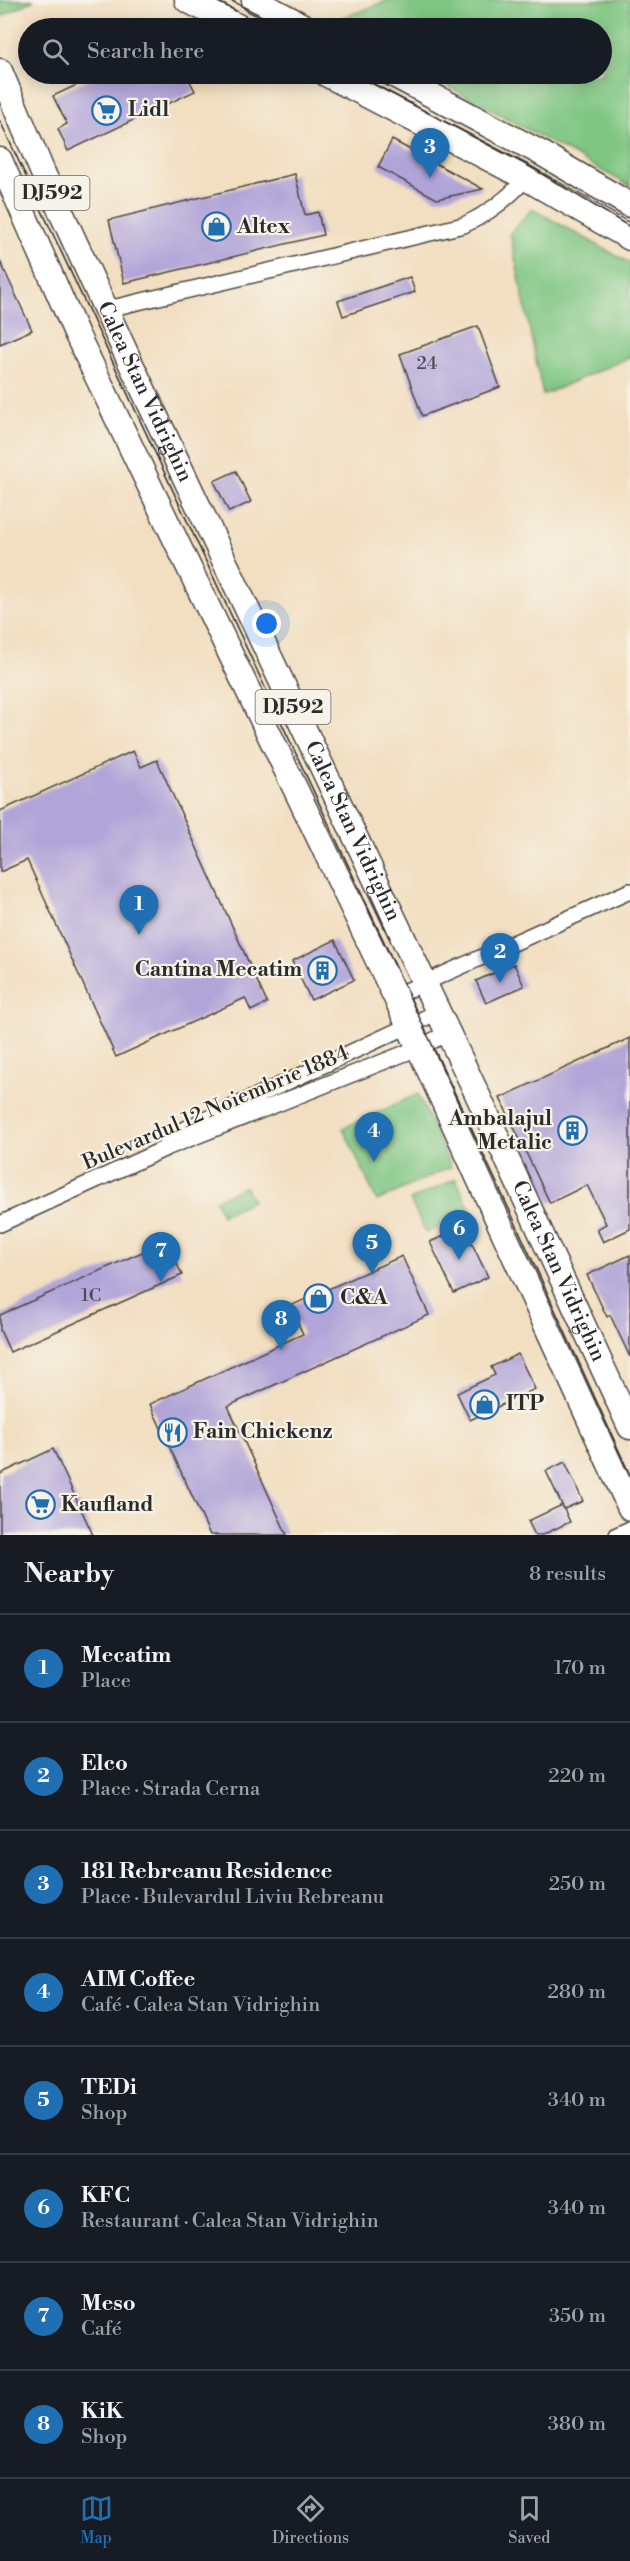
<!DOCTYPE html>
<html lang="en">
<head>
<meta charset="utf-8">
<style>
  body { margin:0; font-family:"Libre Bodoni",serif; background:#242831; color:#f1f3f6 }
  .you { position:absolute; left:267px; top:624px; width:21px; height:21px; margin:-15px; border:4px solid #fff; border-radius:50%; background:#1a73e8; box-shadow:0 0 0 9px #1a73e833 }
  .badge { display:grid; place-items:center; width:39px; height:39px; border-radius:50%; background:#1f6fb2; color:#fff; font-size:20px; font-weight:700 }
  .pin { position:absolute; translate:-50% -50px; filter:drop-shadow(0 2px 3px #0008) }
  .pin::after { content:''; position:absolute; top:32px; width:21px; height:18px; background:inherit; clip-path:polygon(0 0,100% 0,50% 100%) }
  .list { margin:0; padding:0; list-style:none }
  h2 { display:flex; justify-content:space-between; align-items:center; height:78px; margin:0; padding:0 24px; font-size:26px }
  h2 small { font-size:20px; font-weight:400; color:#9ea1a6 }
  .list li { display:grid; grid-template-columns:39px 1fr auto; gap:18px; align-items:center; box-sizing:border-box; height:108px; padding:0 24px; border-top:2px solid #363941 }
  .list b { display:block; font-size:22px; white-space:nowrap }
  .list p { margin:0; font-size:20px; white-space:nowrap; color:#9ea1a6 }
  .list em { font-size:20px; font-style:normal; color:#9ea1a6 }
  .icon { flex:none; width:33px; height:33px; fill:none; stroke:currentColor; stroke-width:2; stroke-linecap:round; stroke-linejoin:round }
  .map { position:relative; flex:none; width:630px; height:1535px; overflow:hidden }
  .search { position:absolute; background:#171b24; box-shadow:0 3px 15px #0003; left:18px; right:18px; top:18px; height:66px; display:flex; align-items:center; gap:15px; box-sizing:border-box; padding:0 21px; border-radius:33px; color:#9ea1a6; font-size:22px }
  .sheet { height:942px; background:#171b24 }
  nav { display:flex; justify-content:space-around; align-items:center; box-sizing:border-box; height:84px; border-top:2px solid #363941; background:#171b24; font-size:16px; color:#9ea1a6 }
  nav a { display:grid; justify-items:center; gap:3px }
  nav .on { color:#1f6fb2 }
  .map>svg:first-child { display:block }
  .green { fill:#7fc682; stroke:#557856; stroke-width:1.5 }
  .building { fill:#b1a4d8 }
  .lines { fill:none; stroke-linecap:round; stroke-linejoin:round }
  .street-casing { stroke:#494641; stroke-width:18 }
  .primary-casing { stroke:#494641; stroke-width:27 }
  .street { stroke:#fff; stroke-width:15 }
  .primary { stroke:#fff; stroke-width:24 }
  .tram { stroke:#2b2b2b; stroke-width:1.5 }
  .labels { text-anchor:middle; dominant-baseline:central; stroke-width:4.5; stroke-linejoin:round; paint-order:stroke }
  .number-label { font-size:18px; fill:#4c4956 }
  .shield { fill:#f7f3e8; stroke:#686764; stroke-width:1.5 }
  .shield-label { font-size:20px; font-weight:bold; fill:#2b2b2b }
  .poi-label { font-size:21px; font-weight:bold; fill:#2b2b2b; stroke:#f7f3e8; text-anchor:start }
  .street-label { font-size:21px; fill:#2b2b2b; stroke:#f7f3e8 }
</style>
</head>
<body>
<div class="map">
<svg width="630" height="1535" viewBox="0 0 630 1535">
  <rect width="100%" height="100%" fill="#f7f3e8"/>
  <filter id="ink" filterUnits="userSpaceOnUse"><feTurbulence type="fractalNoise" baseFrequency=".0167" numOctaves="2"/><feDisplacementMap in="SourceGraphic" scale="12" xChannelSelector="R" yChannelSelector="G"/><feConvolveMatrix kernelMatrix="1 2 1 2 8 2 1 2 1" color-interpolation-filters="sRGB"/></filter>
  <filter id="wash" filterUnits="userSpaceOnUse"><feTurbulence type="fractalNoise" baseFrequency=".008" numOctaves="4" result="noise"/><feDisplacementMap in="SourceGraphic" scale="24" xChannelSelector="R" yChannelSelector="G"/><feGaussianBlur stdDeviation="1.35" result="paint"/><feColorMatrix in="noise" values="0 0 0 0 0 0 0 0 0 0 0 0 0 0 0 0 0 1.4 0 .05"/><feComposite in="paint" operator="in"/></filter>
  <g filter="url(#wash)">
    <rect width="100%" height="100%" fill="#f2dec0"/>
    <g class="green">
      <polygon points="0,0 34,0 0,17"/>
      <polygon points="389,0 630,0 630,186 426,74 602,74 602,28 344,28 332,22"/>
      <polygon points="532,209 630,263 630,357 543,395 510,233"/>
      <polygon points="418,1094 451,1167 377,1201 343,1128"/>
      <polygon points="456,1179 471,1211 426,1233 410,1200"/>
      <polygon points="245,1186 252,1201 222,1215 215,1200"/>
    </g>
    <g id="blocks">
      <g class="building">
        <polygon points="100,74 186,74 195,91 68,151 58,129 67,124 53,96"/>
        <polygon points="392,140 483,189 437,199 378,167"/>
        <polygon points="295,174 305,215 318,212 323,235 124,283 109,220"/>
        <polygon points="0,261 32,330 0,344"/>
        <polygon points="410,277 415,292 343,316 338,301"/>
        <polygon points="478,326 500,387 422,416 400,354"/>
        <polygon points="236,471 251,502 229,512 214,481"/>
        <polygon points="133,751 141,767 157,760 267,1003 251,1011 245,998 116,1057 27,860 0,872 0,811"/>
        <polygon points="335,940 354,980 311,1000 292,961"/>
        <polygon points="514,964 524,986 486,1003 476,981"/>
        <polygon points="630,1038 630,1229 603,1242 597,1229 606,1224 587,1185 550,1203 500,1098"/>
        <polygon points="464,1227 488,1277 454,1293 430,1242"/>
        <polygon points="167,1241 182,1275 10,1352 0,1330 0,1315"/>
        <polygon points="630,1255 630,1357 610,1315 607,1317 587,1275"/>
        <polygon points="402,1256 429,1315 228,1406 287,1535 210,1535 150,1404 303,1334 290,1306"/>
        <polygon points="518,1354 535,1389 470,1420 457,1393 495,1375 491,1367"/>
        <polygon points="53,1449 93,1535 0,1535 0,1474"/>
        <polygon points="565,1462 583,1501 564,1509 546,1471"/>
        <polygon points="562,1505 570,1522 542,1535 535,1535 528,1521"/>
      </g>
    </g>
  </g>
  <g filter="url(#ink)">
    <use href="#blocks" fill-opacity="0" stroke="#494641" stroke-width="1.5"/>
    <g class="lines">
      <defs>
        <g id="street">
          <path d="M 108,309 L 464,225 C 489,213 509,198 526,178"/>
          <polyline points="395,996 630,891"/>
          <polyline points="166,1138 438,1012"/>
          <polyline points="0,1224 166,1148 418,1048 448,1033"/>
          <polyline points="617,1535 630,1529"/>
        </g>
        <g id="primary">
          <polyline points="187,0 241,28"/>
          <polyline points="254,0 307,28"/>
          <path id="s1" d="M 0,71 L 43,173 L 131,364 L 479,1098 L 630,1427"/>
          <polyline points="326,74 526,178 630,238"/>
          <polyline points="392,74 541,153 630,205"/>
          <polyline points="0,160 77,335 395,996 630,1508"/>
        </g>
      </defs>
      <use href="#street" class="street-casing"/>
      <use href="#primary" class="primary-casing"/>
      <use href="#street" class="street"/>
      <use href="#primary" class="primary"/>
      <g class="tram">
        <polyline points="214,0 236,11"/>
        <polyline points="230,0 285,28"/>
        <polyline points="355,74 532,168 630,227"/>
        <polyline points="0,121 516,1224 630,1475"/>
        <polyline points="369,892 390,938"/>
      </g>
    </g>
  </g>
  <defs>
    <symbol id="supermarket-ring" viewBox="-11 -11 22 22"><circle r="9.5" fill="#f7f3e8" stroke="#1f6fb2" stroke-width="1.5"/><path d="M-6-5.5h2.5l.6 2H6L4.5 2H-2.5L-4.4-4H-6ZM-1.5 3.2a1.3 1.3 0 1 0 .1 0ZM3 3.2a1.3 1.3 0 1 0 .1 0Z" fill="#1f6fb2"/></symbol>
    <symbol id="shop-ring" viewBox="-11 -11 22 22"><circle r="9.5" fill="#f7f3e8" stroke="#1f6fb2" stroke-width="1.5"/><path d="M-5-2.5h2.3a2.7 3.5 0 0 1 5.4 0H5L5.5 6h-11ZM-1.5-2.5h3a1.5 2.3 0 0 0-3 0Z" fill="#1f6fb2"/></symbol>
    <symbol id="building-ring" viewBox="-11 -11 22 22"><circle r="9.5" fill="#f7f3e8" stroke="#1f6fb2" stroke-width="1.5"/><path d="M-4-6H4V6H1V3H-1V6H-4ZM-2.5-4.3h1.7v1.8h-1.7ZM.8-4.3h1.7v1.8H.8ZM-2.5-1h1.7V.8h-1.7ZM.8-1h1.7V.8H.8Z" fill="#1f6fb2"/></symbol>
    <symbol id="restaurant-ring" viewBox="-11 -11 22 22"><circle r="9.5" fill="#f7f3e8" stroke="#1f6fb2" stroke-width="1.5"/><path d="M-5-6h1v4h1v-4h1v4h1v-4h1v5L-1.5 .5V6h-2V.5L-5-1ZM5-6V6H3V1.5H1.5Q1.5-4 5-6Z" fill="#1f6fb2"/></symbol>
  </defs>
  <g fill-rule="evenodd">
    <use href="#supermarket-ring" x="90" y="94" width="33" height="33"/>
    <use href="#shop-ring" x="200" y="210" width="33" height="33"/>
    <use href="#building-ring" x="306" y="954" width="33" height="33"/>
    <use href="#building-ring" x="556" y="1114" width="33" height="33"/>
    <use href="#shop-ring" x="302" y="1282" width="33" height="33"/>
    <use href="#shop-ring" x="468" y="1388" width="33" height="33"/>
    <use href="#restaurant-ring" x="156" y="1416" width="33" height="33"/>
    <use href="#supermarket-ring" x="24" y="1488" width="33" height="33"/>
  </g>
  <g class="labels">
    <g class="number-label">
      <text x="427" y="363">24</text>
      <text x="91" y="1295">1C</text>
    </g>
    <g class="shield">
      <rect x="14.5" y="176" width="75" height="34" rx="4.5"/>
      <rect x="255.5" y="690" width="75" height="34" rx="4.5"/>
    </g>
    <g class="shield-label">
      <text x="52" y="193">DJ592</text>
      <text x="293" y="707">DJ592</text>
    </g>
    <g class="poi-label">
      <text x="128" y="110">Lidl</text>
      <text x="237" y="227">Altex</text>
      <text x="302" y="970" text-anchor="end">Cantina Mecatim</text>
      <text x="552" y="1119" text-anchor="end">Ambalajul<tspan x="552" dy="24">Metalic</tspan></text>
      <text x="340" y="1298">C&amp;A</text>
      <text x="506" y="1404">ITP</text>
      <text x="193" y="1432">Fain Chickenz</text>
      <text x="61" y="1505">Kaufland</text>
    </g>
    <g class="street-label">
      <text stroke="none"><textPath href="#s1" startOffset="352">Calea Stan Vidrighin</textPath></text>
      <text stroke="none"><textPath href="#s1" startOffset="838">Calea Stan Vidrighin</textPath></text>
      <text transform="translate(216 1108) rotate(-23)">Bulevardul 12 Noiembrie 1884</text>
      <text stroke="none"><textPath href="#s1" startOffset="1324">Calea Stan Vidrighin</textPath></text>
    </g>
  </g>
</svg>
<div class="you"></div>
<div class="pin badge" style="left:139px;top:935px">1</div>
<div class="pin badge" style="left:500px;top:983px">2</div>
<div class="pin badge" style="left:430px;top:178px">3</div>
<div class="pin badge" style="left:374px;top:1162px">4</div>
<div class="pin badge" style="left:372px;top:1274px">5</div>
<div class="pin badge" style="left:459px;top:1260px">6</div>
<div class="pin badge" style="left:161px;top:1282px">7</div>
<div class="pin badge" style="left:281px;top:1350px">8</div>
<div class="search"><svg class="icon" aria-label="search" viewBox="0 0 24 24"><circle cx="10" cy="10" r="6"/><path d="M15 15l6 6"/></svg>Search here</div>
</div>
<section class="sheet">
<h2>Nearby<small>8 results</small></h2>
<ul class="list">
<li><span class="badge">1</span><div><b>Mecatim</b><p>Place</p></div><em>170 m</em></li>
<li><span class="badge">2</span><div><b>Elco</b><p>Place · Strada Cerna</p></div><em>220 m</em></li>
<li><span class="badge">3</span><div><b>181 Rebreanu Residence</b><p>Place · Bulevardul Liviu Rebreanu</p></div><em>250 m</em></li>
<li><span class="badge">4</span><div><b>AIM Coffee</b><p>Café · Calea Stan Vidrighin</p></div><em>280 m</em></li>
<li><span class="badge">5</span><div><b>TEDi</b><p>Shop</p></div><em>340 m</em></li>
<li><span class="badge">6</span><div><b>KFC</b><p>Restaurant · Calea Stan Vidrighin</p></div><em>340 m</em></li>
<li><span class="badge">7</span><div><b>Meso</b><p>Café</p></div><em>350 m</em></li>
<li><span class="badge">8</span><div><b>KiK</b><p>Shop</p></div><em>380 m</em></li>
</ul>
</section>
<nav>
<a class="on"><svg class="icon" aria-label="map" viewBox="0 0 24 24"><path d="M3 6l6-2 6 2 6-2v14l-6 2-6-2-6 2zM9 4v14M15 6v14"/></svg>Map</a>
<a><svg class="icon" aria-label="directions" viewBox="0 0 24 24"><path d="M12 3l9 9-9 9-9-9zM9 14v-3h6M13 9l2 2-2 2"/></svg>Directions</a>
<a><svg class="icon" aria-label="saved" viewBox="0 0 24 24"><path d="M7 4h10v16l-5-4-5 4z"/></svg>Saved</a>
</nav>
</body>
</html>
